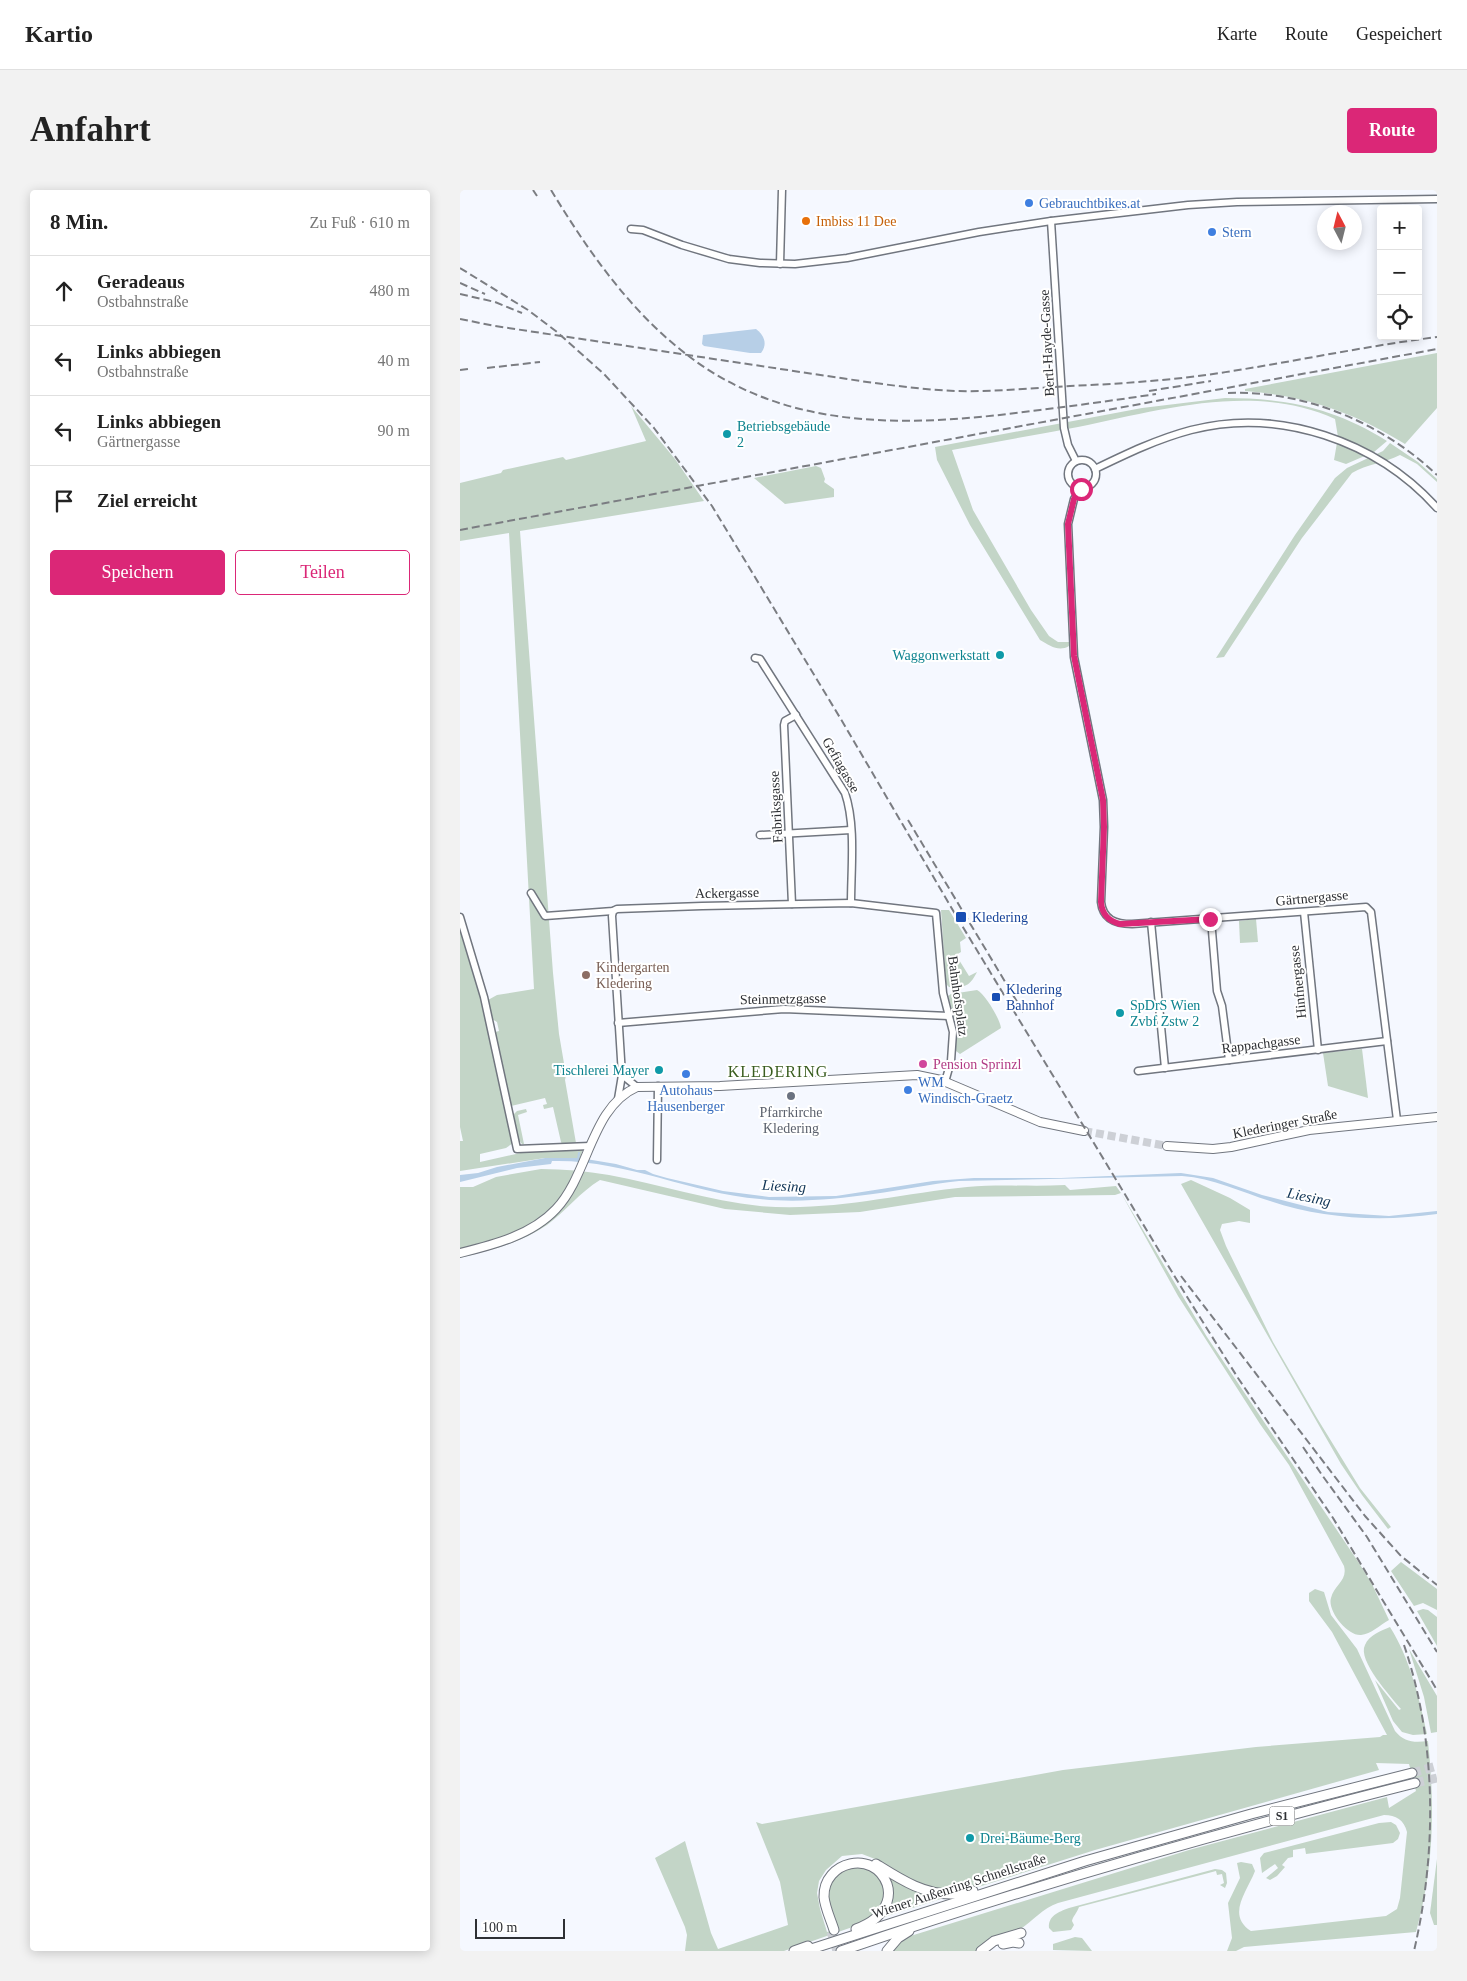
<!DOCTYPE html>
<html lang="de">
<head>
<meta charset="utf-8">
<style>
  body { margin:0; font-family:"Times New Roman",serif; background:#f2f2f2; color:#222 }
  .controls { position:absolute; right:15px; top:15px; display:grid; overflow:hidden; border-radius:5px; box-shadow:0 2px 12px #0003 }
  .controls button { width:45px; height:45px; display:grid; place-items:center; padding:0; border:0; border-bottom:1px solid #e0e0e0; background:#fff; color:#222; font:25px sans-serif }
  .compass { position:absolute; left:857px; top:15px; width:45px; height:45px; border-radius:50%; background:#fff; box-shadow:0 2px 12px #0003; rotate:353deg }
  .scale { position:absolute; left:15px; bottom:12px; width:90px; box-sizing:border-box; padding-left:5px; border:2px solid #2e3034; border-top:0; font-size:14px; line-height:18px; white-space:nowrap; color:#2e3034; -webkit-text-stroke:4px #fff; paint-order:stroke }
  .stop { position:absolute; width:15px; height:15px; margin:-11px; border:4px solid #db2777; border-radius:50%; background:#fff }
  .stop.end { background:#db2777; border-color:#fff; box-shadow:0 1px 5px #0008 }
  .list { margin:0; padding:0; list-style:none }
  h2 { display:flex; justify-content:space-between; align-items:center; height:65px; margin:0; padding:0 20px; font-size:21px }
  h2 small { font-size:16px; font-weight:400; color:#767676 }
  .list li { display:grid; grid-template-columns:32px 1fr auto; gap:15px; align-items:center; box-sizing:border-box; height:70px; padding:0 20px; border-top:1px solid #e0e0e0 }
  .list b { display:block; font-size:19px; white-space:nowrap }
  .list p { margin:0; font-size:16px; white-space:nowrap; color:#767676 }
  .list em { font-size:16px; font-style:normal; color:#767676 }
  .actions { display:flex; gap:10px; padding:15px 20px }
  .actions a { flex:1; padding:11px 0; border:1px solid #db2777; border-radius:5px; text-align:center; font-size:18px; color:#db2777 }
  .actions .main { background:#db2777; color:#fff }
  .icon { flex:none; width:28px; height:28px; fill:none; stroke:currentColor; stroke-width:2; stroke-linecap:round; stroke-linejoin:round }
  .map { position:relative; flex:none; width:977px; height:1761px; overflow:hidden; border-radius:5px }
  header { display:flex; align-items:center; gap:30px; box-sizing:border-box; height:70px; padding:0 25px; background:#fff; border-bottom:1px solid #e0e0e0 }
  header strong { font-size:24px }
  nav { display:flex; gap:28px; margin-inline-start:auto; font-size:18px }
  .intro { display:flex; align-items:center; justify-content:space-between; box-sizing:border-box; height:120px; padding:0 30px }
  h1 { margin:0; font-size:35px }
  .button { padding:12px 22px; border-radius:5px; background:#db2777; color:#fff; font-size:18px; font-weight:700 }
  main { display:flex; gap:30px; padding:0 30px }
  aside { flex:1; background:#fff; border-radius:5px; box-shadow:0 2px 12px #0003 }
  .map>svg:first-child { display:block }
  .green { fill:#c3d5c7 }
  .water { fill:#b7cfe7 }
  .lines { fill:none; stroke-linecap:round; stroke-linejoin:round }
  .stream { stroke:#b7cfe7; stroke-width:2 }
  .major-tunnel { stroke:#cdd0d6; stroke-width:8; stroke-dasharray:8 4; stroke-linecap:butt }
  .highway-tunnel { stroke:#cdd0d6; stroke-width:9; stroke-dasharray:9 4.5; stroke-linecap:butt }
  .minor-casing { stroke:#71767f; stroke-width:9 }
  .major-casing { stroke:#71767f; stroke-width:10 }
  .highway-casing { stroke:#71767f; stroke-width:11 }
  .minor { stroke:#fff; stroke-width:6 }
  .major { stroke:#fff; stroke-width:8 }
  .highway { stroke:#fff; stroke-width:9 }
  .rail { stroke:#7b7d82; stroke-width:2; stroke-dasharray:8 4; stroke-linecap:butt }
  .route { stroke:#db2777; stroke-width:6 }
  .shop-dot { fill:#3f7fe0; stroke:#fff; stroke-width:2 }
  .food-dot { fill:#e8710a; stroke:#fff; stroke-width:2 }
  .culture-dot { fill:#0f9aa8; stroke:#fff; stroke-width:2 }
  .transit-dot { fill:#1a4fb4; stroke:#fff; stroke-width:2 }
  .education-dot { fill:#8d6e63; stroke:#fff; stroke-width:2 }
  .hotel-dot { fill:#d1479c; stroke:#fff; stroke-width:2 }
  .worship-dot { fill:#6b7280; stroke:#fff; stroke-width:2 }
  .labels { text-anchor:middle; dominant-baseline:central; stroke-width:4; stroke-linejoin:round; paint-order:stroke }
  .shield { fill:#fff; stroke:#6d6e71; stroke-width:1 }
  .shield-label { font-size:12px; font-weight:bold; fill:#2e3034 }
  .shop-label { font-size:14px; fill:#366cbe; stroke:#fff; text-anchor:start }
  .food-label { font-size:14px; fill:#c56008; stroke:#fff; text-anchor:start }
  .street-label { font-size:14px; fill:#2e3034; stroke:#fff }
  .culture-label { font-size:14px; fill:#0d838f; stroke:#fff; text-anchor:start }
  .transit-label { font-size:14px; fill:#164399; stroke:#fff; text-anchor:start }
  .education-label { font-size:14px; fill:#785e54; stroke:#fff; text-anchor:start }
  .hotel-label { font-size:14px; fill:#b23c85; stroke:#fff; text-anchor:start }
  .worship-label { font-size:14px; fill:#5b616d; stroke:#fff }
  .water-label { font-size:15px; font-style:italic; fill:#0f3354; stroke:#fff }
  .quarter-label { font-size:16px; letter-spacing:1px; fill:#395d1f; stroke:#fff }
</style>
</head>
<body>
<header>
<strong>Kartio</strong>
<nav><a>Karte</a><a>Route</a><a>Gespeichert</a></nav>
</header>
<div class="intro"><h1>Anfahrt</h1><a class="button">Route</a></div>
<main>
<aside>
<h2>8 Min.<small>Zu Fuß · 610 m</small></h2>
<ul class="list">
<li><svg class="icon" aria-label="ahead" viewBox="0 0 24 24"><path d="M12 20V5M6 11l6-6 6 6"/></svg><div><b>Geradeaus</b><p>Ostbahnstraße</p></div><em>480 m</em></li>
<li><svg class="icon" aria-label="left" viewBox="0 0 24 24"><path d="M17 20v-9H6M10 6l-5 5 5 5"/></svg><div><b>Links abbiegen</b><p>Ostbahnstraße</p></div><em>40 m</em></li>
<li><svg class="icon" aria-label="left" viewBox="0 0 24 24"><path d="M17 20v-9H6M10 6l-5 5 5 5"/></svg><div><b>Links abbiegen</b><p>Gärtnergasse</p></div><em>90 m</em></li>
<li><svg class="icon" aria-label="arrive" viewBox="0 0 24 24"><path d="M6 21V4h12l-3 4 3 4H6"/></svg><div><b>Ziel erreicht</b></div></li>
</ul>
<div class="actions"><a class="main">Speichern</a><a>Teilen</a></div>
</aside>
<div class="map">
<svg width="977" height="1761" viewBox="0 0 977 1761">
  <rect width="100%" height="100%" fill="#f5f8ff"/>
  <g class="green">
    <path d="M 977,163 L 977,218 L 945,254 C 893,222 846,206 785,201 L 785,199 Z"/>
    <path d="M 765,208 C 825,208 875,218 927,251 L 914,262 L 886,274 L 874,270 L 878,247 L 875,229 C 794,192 701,220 618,237 C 576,245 534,252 492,260 L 513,320 L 571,420 L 589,446 L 598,452 L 609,452 L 609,456 C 599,462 590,456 580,450 L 510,335 L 477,270 L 475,257 L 682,218 Z"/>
    <polygon points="171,216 215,269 244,311 60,341 93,783 99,844 106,885 105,890 116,953 102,954 101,952 93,917 84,919 83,915 87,914 85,908 51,916 35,842 39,841 37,832 32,829 28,810 37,805 74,799 49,343 0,351 0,293 41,283 43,280 103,267 106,270 186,251"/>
    <path d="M 930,253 L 958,272 L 977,289 L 977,292 L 957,274 L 940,265 C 924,273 907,274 892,283 L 842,348 L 764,467 L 756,468 L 835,345 L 875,288 L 887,278 L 923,261 Z"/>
    <polygon points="356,276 361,278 365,289 364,292 374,299 374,307 325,314 294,288"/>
    <path d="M 481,720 L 489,720 L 506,748 L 500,752 L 501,762 L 496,765 L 509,786 L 517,782 C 510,796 505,798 489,797 L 486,794 Z"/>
    <polygon points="0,727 14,773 53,953 46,958 20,964 20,972 65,962 123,959 120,968 85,968 0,981 0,951 3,951 0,937"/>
    <polygon points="796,729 798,752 780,753 779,731"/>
    <path d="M 517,800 C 525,804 540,829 541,838 L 500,864 L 496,861 L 496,833 L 488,806 L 491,804 Z"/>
    <polygon points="902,859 908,908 868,896 863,863"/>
    <polygon points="66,919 67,922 58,925 64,954 62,954 58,949 53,925 57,921"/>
    <path d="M 81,979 C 104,979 126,981 149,985 C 199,994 249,1011 300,1016 C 370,1022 438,1004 507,997 C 540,994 573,997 605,995 L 610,1000 L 656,996 L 661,1003 L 747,1147 L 899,1373 L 912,1394 L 929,1430 C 920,1435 911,1444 901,1445 C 887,1446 867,1420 871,1408 C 874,1395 888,1391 884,1376 L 829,1275 L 800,1234 L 718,1106 L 661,1003 L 655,1005 L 495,1007 L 400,1022 L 330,1025 L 265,1019 L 140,990 C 120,1002 106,1021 87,1035 C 61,1053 30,1060 0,1068 L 0,997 L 13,997 L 36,987 Z"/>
    <polygon points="731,990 770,1008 790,1020 790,1033 779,1031 762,1034 760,1040 766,1056 813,1152 857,1228 900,1298 931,1337 928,1339 902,1305 881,1274 721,994"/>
    <polygon points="941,1372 977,1399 977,1420 963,1413 954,1416 931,1381"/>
    <path d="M 855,1399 L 864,1402 L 871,1425 L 897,1459 L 935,1541 C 944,1552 954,1553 968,1551 C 975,1618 974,1677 956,1742 L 784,1757 L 776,1761 L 767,1761 L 772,1748 L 768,1713 L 780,1688 L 777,1673 L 781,1672 L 792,1674 L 795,1681 C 787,1702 766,1725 791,1741 L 926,1726 L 937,1719 L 940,1708 L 947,1642 C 944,1630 936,1625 924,1625 L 598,1713 C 583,1718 573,1731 559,1740 C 554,1744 546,1743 540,1745 C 530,1748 525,1754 517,1761 L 430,1761 L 444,1748 L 729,1660 L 927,1607 L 929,1618 L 956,1601 L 949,1574 L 916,1573 L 919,1580 L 635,1660 L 512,1699 L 481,1700 L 465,1697 L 440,1686 L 415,1669 L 402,1664 L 382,1666 L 366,1680 L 359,1691 L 357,1703 L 360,1719 L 367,1742 L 377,1739 C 375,1730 365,1708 366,1701 C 367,1695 372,1688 375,1683 L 403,1674 L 421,1688 L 425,1702 L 420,1720 L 401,1734 L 324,1761 L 225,1761 L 227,1745 L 225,1737 L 195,1668 L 225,1651 L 251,1743 L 258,1759 L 328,1735 L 320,1692 L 296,1632 L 302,1634 L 603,1580 L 796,1557 L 920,1547 L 923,1545 L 927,1545 L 872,1442 L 849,1411 L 849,1403 Z"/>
    <polygon points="963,1419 968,1420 977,1427 977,1456 957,1421"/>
    <path d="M 930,1437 C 950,1469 959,1507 967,1544 L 953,1545 L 942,1542 L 933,1531 L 915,1490 L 939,1520 L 941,1519 C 931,1507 897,1470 905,1455 C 909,1445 921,1441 930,1437 Z"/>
    <polygon points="949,1459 977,1506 977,1542 971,1543 964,1507"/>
    <polygon points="931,1632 936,1635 940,1643 938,1649 933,1653 846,1664 845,1658 833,1660 833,1667 828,1668 822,1675 825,1677 817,1686 810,1690 806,1688 818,1678 815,1674 802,1683 800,1668 804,1663 919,1633"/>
    <polygon points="977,1669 977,1735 974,1735 970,1723"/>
    <path d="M 755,1679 L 762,1680 L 766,1683 L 767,1693 L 765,1698 L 760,1695 L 764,1693 L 762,1684 L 757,1685 L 756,1681 L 619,1717 C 617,1723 613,1726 612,1731 L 614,1735 L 611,1740 L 593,1742 L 589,1738 C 588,1726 598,1722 609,1718 Z"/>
    <polygon points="427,1684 487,1707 421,1728 431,1695"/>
    <polygon points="615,1747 622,1748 632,1761 593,1760 593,1754"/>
  </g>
  <g class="water">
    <path d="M 296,139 C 304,145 308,154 301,163 L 290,163 L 244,156 L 242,154 L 243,145 Z"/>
    <path d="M 85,968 L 120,968 L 156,974 L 177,980 L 185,980 L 193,984 L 207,988 L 263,1001 L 309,1007 L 376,1006 L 473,991 L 514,988 L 601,988 L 721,983 L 753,988 L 802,1005 L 868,1022 L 929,1026 L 977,1021 L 977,1024 C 921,1032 864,1029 810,1011 C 781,1002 753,988 722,986 L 499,991 C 470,994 442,1000 413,1004 C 376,1009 337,1013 300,1009 C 229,1003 164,969 92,971 L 91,974 L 57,978 L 0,992 L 0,985 L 18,983 L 37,977 Z"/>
  </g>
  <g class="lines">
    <polyline class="stream" points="118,970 119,963"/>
    <polyline class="major-tunnel" points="624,941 707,956"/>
    <g class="highway-tunnel">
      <polyline points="952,1583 977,1576"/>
      <polyline points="955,1593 977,1588"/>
      <polyline points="371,1742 377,1761"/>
    </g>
    <defs>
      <g id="minor">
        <polyline points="591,31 604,238 608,255 616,271"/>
        <polyline points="171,39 183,40 222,55 269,69 300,73 335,74 387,68 519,42 591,31 728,15 777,12 977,9"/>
        <polyline points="320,74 322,0"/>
        <circle cx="622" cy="284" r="14"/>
        <path d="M 635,279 C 666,264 697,249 731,240 C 819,217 917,251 977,318"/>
        <path d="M 621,299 L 614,309 L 608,334 L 614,467 L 643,610 L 644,637 L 641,712 C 643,730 656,734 672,734 L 906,717 L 911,722 L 937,930"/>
        <path d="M 295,468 L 300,469 L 385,603 C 396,635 391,679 391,713"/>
        <polyline points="300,645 391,640"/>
        <polyline points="71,703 85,726 153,721 157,719 242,716 391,713 476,723 483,803 493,842 491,871 485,892"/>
        <polyline points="332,714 324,535 325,531 336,525"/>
        <polyline points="153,721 152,726 162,885 158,909"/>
        <polyline points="844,722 858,860"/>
        <polyline points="0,727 24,807 57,959 130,956"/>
        <polyline points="751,729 757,801 762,816 769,870"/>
        <polyline points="691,732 705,878"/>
        <polyline points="158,833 324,819 489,826"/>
        <polyline points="678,881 927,851"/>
        <polyline points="162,885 177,897"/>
        <polyline points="197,970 198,896"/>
      </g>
      <g id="major">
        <polyline points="707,956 753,959 771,957 849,940 977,927"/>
        <path d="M 0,1063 C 33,1055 72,1045 96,1019 C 129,984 131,917 177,897 L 260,896 L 457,885 L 481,890 L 580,932 L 624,941"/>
      </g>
      <g id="highway">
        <path d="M 416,1674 C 440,1689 464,1705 493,1704 C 500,1704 507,1702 513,1701"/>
        <path d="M 374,1740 C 371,1730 365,1718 364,1707 C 363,1671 414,1659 427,1694 C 429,1700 429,1706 427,1712 C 422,1726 410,1734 396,1739"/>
        <polyline points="543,1754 553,1752 559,1753"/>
        <polyline points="334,1761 348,1756"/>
        <polyline points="345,1761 625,1671 791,1624 952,1583"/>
        <path d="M 381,1761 C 569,1696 761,1642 955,1593"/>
        <polyline points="427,1761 438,1748 449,1741"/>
        <polyline points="521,1761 534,1751 561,1743"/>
      </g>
    </defs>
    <use href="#minor" class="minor-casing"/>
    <use href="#major" class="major-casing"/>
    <use href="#highway" class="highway-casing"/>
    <use href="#minor" class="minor"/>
    <use href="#major" class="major"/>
    <use href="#highway" class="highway"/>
    <g class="rail">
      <polyline points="73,0 77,6"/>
      <path d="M 91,0 C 125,56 165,114 216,156 C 322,245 451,237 580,220 C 619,215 657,210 696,204"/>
      <polyline points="0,78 68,120 97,142 144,184 194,238 252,316 382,531 498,729 729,1110 778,1188 873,1328 977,1500"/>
      <polyline points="0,93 25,104"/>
      <polyline points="0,104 35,112 62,123"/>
      <path d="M 0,129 L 35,136 L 407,192 C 437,196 467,200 497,201 C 535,202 573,198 610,196 C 656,194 701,191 746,185 C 823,174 899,157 977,147"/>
      <polyline points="27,178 80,172"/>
      <polyline points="0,180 9,179"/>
      <polyline points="689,201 751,191"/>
      <path d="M 768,203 C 845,200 922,233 977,285"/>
      <polyline points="0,340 977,159"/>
      <polyline points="448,630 565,825"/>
      <polyline points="721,1086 905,1326 941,1366 977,1395"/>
      <polyline points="843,1257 862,1285 907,1347 977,1462"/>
      <path d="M 944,1455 C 977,1552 977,1662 954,1761"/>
    </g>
  </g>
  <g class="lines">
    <path class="route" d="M 621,299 L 614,309 L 608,334 L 614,466 L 643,610 L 644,637 L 641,712 C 642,725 649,731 660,734 L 750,729"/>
  </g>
  <g class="shop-dot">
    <circle cx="569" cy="13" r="5"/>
    <circle cx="752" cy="42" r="5"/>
    <circle cx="226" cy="884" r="5"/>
    <circle cx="448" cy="900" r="5"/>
  </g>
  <circle class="food-dot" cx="346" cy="31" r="5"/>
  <g class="culture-dot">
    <circle cx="267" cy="244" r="5"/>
    <circle cx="540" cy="465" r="5"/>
    <circle cx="660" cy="823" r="5"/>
    <circle cx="199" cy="880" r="5"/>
    <circle cx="510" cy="1648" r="5"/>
  </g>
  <g class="transit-dot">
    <rect x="495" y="721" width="12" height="12" rx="2.5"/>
    <rect x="531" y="802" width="10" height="10" rx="2.5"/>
  </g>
  <circle class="education-dot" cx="126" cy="785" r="5"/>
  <circle class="hotel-dot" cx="463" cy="874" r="5"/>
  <circle class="worship-dot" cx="331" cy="906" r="5"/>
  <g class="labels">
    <rect class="shield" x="809.5" y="1616.5" width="25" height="19" rx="4"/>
    <g class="shield-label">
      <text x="822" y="1626">S1</text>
    </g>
    <g class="shop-label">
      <text x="579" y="13">Gebrauchtbikes.at</text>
      <text x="762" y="42">Stern</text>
      <text x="458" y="892">WM<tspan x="458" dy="16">Windisch-Graetz</tspan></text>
      <text x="226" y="900" text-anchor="middle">Autohaus<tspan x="226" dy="16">Hausenberger</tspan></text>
    </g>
    <g class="food-label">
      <text x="356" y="31">Imbiss 11 Dee</text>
    </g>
    <g class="street-label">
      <text transform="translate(587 153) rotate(-93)">Bertl-Hayde-Gasse</text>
      <text transform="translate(381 575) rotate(60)">Gefiagasse</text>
      <text transform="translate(316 617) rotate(-93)">Fabriksgasse</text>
      <text transform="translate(267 703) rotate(-1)">Ackergasse</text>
      <text transform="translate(852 708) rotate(-5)">Gärtnergasse</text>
      <text transform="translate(838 792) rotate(-96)">Hinfnergasse</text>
      <text transform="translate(498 806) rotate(82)">Bahnhofsplatz</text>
      <text transform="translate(323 809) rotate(-1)">Steinmetzgasse</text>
      <text transform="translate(801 854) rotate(-7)">Rappachgasse</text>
      <text transform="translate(825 934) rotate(-11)">Klederinger Straße</text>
      <text transform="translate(499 1696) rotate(-18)">Wiener Außenring Schnellstraße</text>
    </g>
    <g class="culture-label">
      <text x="277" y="236">Betriebsgebäude<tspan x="277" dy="16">2</tspan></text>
      <text x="530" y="465" text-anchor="end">Waggonwerkstatt</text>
      <text x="670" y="815">SpDrS Wien<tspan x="670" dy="16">Zvbf Zstw 2</tspan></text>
      <text x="189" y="880" text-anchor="end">Tischlerei Mayer</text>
      <text x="520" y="1648">Drei-Bäume-Berg</text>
    </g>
    <g class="transit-label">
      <text x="512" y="727">Kledering</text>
      <text x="546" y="799">Kledering<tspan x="546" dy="16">Bahnhof</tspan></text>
    </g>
    <g class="education-label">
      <text x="136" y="777">Kindergarten<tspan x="136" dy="16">Kledering</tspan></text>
    </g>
    <g class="hotel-label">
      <text x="473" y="874">Pension Sprinzl</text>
    </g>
    <g class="worship-label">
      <text x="331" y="922">Pfarrkirche<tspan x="331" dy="16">Kledering</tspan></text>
    </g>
    <g class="water-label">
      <text transform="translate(324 996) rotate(3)">Liesing</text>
      <text transform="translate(849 1007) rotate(12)">Liesing</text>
    </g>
    <g class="quarter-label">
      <text x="318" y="881">KLEDERING</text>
    </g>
  </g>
</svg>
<div class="controls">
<button>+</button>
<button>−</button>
<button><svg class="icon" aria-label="locate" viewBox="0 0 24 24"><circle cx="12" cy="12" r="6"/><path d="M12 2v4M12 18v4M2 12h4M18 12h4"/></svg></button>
</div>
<svg class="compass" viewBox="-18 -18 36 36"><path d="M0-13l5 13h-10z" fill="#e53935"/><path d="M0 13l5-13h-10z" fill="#767676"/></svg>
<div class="scale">100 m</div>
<div class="stop" style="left:621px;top:299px"></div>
<div class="stop end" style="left:750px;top:729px"></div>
</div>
</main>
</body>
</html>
